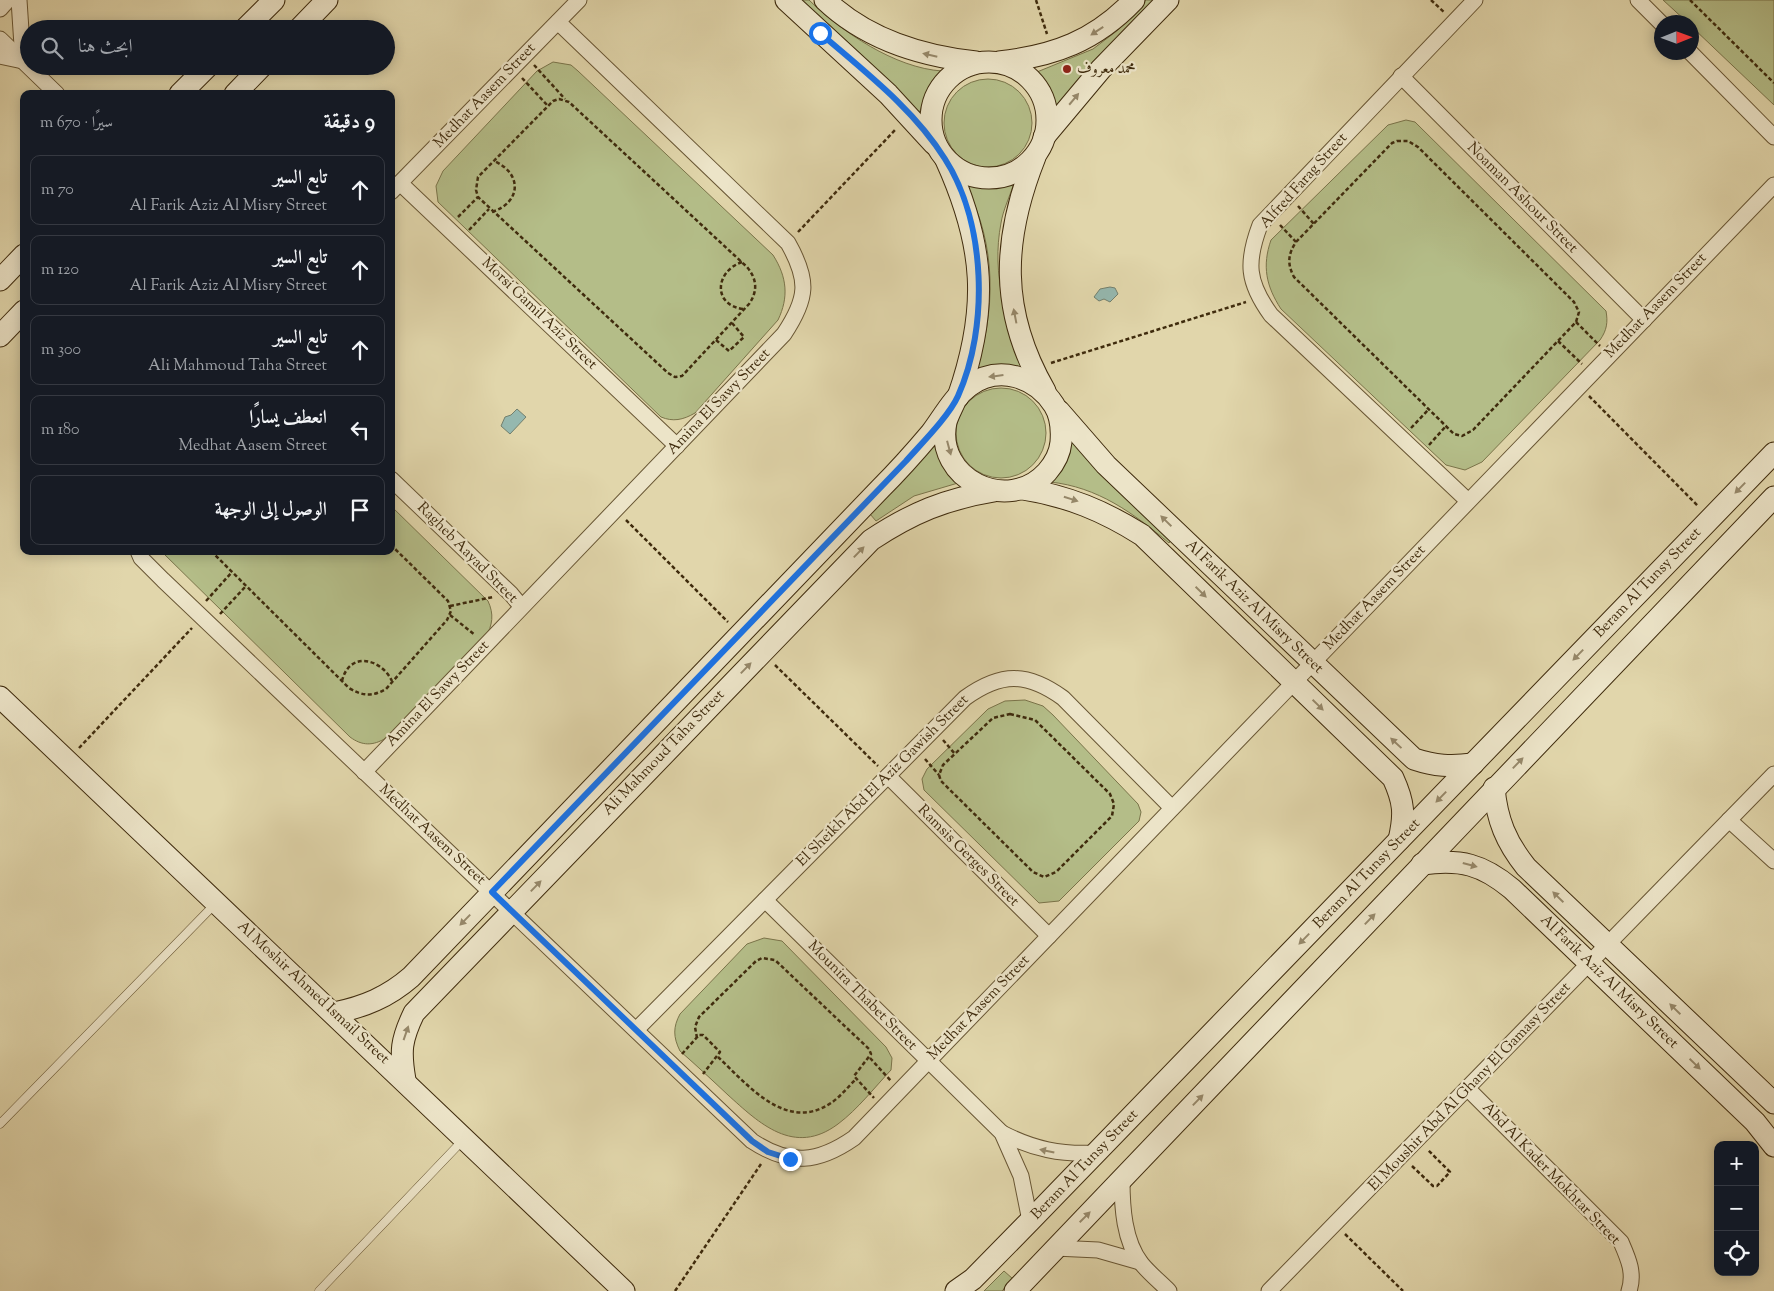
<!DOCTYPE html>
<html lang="ar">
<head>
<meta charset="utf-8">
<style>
  body { margin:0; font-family:"Sorts Mill Goudy",Amiri,serif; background:#242831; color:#f1f3f6; direction:rtl }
  .controls { position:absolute; right:15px; bottom:15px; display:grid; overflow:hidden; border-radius:10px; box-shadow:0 2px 12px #0003 }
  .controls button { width:45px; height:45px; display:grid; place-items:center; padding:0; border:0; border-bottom:1px solid #363941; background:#171b24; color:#f1f3f6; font:25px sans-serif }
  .compass { position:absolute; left:1654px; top:15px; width:45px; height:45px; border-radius:50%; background:#171b24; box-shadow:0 2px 12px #0003; rotate:89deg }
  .stop { position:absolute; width:15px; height:15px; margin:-11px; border:4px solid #1a73e8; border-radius:50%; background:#fff }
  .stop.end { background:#1a73e8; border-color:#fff; box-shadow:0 1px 5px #0008 }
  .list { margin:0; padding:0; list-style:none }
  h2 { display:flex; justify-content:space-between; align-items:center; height:65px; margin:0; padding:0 20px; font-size:21px }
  h2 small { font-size:16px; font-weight:400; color:#9ea1a6 }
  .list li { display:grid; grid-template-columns:32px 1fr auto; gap:15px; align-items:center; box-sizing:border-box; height:70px; margin:0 10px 10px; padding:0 10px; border:1px solid #363941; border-radius:10px }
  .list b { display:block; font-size:19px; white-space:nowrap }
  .list p { margin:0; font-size:16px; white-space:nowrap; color:#9ea1a6 }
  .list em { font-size:16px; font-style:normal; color:#9ea1a6 }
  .icon { flex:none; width:28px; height:28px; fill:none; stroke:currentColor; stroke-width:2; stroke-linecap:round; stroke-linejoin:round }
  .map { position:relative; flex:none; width:1774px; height:1291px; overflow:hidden; direction:ltr }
  .search { position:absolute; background:#171b24; box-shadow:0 2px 12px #0003; left:20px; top:20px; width:375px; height:55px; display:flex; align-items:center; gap:12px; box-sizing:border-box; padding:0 18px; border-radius:28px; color:#9ea1a6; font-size:19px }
  .panel { position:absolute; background:#171b24; box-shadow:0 2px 12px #0003; left:20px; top:90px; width:375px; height:465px; border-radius:10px; direction:rtl }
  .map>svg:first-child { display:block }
  .green { fill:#b4bd88; stroke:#7a744a }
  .water { fill:#95b8af; stroke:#73806e }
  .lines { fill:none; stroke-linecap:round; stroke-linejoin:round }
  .lane-casing { stroke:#685634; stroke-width:9 }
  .street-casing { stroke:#685634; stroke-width:17 }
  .secondary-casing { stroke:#3f2b0d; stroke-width:23 }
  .path { stroke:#3f2b0d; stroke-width:2.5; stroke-dasharray:4 2.5; stroke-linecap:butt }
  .lane { stroke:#ece4c8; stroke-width:8 }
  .street { stroke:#ece4c8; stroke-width:15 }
  .secondary { stroke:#ece4c8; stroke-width:21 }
  .oneway { fill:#96886a }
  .route { stroke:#1a73e8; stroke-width:6 }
  .poi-dot { fill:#8f2418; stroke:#ece4c8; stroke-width:2 }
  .labels { text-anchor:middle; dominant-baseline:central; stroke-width:4.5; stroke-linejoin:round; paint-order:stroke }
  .poi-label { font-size:15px; fill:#3f2b0d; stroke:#ece4c8; text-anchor:start }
  .street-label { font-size:15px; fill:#3f2b0d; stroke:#ece4c8 }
</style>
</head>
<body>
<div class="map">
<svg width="1774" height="1291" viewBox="0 0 1774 1291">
  <rect width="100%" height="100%" fill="#e1d6ab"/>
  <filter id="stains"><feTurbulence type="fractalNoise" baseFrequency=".004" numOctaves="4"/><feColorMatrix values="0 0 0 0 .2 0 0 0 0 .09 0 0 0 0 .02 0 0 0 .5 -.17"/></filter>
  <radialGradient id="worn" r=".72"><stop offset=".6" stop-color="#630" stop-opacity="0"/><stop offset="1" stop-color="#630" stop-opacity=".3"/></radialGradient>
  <g class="green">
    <path d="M 799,0 L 809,0 C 842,32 895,68 942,71 L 928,90 L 918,116 Z"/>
    <path d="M 1146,0 L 1160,0 L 1054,111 C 1053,96 1046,84 1037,72 L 1093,49 L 1118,30 Z"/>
    <polygon points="1663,0 1774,0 1774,105 1692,27 1692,22 1687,22"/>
    <path d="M 553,62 L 571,65 L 578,71 L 773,255 C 787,277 789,297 778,320 L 695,413 C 683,420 673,422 661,417 L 438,202 L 436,186 L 443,171 L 537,71 Z"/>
    <circle cx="988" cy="123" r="44"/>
    <path d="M 1406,120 L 1415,122 L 1606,311 C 1608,322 1607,330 1600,340 L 1482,462 L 1465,470 L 1446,465 L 1281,309 C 1266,286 1262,266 1271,240 L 1388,125 Z"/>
    <path d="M 1014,183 C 1010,196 1003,210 1001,223 C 991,275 1007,321 1023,370 L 975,374 C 996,311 997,246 966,186 Z"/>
    <circle cx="1001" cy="433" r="45"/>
    <path d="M 1072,437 L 1173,537 L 1169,543 C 1133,513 1098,487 1050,482 Z"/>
    <polygon points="934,444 942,463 958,483 914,496 876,521 870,514"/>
    <path d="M 391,506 L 488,601 C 494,614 493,625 485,638 L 386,738 C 373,746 362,746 350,737 L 161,551 L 391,551 Z"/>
    <polygon points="1025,700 1043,706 1053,715 1138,804 1141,812 1139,821 1059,901 1039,903 924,790 922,779 927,769 988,709 1005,701"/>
    <path d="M 764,938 L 782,941 L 886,1047 L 892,1058 L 891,1070 C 874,1088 858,1109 838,1124 C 794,1157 759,1123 728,1095 C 712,1080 696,1065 680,1051 C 673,1037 673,1027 680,1014 L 747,944 Z"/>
    <polygon points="1004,1271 1013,1279 1002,1291 984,1291"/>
  </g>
  <g class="water">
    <polygon points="1110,287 1115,288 1118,294 1110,302 1104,299 1099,301 1094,297 1100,289"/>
    <polygon points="517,409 526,417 510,434 501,426 505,417 511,415"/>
  </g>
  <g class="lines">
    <defs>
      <g id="lane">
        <polyline points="0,1124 215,904"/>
        <polyline points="319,1291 464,1139"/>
      </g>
      <g id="street">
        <polyline points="1638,0 1662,24"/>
        <polyline points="0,9 8,0"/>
        <polyline points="0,39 57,94"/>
        <polyline points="1690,52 1774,137"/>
        <polyline points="0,56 23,61 19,0"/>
        <polyline points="1401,76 1644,320"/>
        <polyline points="400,183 677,446"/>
        <polyline points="391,192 579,0"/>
        <polyline points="391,479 511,594 521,606"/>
        <path d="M 1468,501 L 1271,315 C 1247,282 1246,262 1260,225 L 1475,0"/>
        <path d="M 138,551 L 141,558 L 163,580 L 752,1141 C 790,1166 818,1163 854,1138 L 1774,185"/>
        <path d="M 364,772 L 784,334 C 808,298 809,280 788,243 L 558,22"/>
        <polyline points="888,776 1049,936"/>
        <polyline points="1729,820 1774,861"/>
        <polyline points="765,900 1002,1133 1021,1176 1030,1221"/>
        <path d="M 636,1030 L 965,698 C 1001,672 1027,672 1063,698 L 1172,808"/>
        <path d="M 1468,1089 L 1621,1242 C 1628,1258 1635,1273 1629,1291"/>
        <path d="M 1002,1133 C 1033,1149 1061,1155 1096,1153"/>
        <path d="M 1122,1180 C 1122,1207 1124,1241 1141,1263 C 1149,1273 1160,1282 1169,1291"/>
        <polyline points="1055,1248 1098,1250 1140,1262"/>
        <polyline points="1269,1291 1774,774"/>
      </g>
      <g id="secondary">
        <polyline points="786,0 888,94 934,144"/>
        <path d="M 825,0 C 866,39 920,56 976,62"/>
        <polyline points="245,29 274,0"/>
        <polyline points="299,29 327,0"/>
        <path d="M 999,62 C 1054,56 1095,41 1134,0"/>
        <circle cx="989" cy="120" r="58"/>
        <polyline points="180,94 208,66"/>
        <polyline points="235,94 262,66"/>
        <polyline points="1044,137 1101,69 1168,0"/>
        <path d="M 1035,157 C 1002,240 999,311 1045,391"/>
        <path d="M 946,160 C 985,246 989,308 958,397"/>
        <polyline points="0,280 24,255"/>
        <polyline points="0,336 24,311"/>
        <path d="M 1059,411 L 1106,465 L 1414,759 C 1435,766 1451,767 1473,764"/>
        <path d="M 1023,489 C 1068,496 1104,511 1142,535 L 1393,778 C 1404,802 1405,814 1399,840"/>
        <polyline points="0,697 624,1291"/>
        <path d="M 1494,788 C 1497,820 1506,842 1526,867 L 1774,1103"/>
        <path d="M 1422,864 C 1461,859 1482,864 1512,889 L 1755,1122 L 1774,1146"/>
        <path d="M 334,1013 C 364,1007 388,997 411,977 L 880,489 C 898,471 915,452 931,433 C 943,417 953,398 969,386 C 999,364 1036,377 1054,405 C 1061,416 1062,429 1061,442 C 1060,453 1054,464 1047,472 C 1008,515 934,479 946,422 C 948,415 952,408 955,401"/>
        <path d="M 405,1080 C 400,1051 401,1040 414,1013 L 871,540 C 912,513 945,499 994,491"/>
        <polyline points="956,1291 973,1279 1030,1221 1774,453"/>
        <polyline points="1015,1291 1774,497"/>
      </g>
    </defs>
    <use href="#lane" class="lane-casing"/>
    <use href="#street" class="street-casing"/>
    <use href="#secondary" class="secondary-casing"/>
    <g class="path">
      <polyline points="1036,0 1047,34"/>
      <polyline points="1431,0 1445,13"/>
      <polyline points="1690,0 1774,83"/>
      <polyline points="534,65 565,99"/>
      <polyline points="522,78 548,106"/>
      <path d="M 559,99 L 569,102 L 747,267 C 757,279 758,291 749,304 L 682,376 L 675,377 L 668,373 L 478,197 L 476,190 L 478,177 L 553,101 Z"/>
      <path d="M 1397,141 L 1408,141 L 1418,147 L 1574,302 L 1579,312 L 1576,322 L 1473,430 L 1462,436 L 1454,434 L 1294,277 C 1287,264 1288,254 1296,242 L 1392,143 Z"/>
      <polyline points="1298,206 1314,224"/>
      <path d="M 492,212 C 522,202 522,173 494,161"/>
      <polyline points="458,217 478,197"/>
      <polyline points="1280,225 1296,242"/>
      <polyline points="469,230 489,209"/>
      <polyline points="798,232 896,129"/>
      <path d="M 742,262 C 714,272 713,306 744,309"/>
      <polyline points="1576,322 1600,346"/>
      <polyline points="716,340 729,351 744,337 732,323"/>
      <polyline points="1558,341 1582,364"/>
      <polyline points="1051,363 1246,302"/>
      <polyline points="1589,396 1698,506"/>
      <polyline points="1411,428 1429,409"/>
      <polyline points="1429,445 1446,426"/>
      <polyline points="626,520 728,622"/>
      <path d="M 211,551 L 349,688 C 362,696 372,697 386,689 L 447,620 L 451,611 L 448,601 L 391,545"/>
      <polyline points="206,601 232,572"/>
      <polyline points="450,606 493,597"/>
      <polyline points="220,614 246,586"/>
      <polyline points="450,615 475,635"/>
      <polyline points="775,665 878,766"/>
      <path d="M 342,681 C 349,651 381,658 392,681"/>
      <polygon points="1010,714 1035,720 1110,794 1114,804 1112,816 1056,872 1044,877 1033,872 941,781 939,775 943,765 993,718"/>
      <polyline points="943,740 955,754"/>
      <polyline points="79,748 192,628"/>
      <polyline points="925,759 939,775"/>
      <polyline points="697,1038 695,1027 699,1017 756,961 762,958 775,960 869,1049 871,1054 854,1076 874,1098"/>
      <polyline points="682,1054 699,1035 703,1035 720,1052 703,1074"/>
      <path d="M 718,1057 C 748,1085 786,1133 831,1103 C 840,1097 848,1087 856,1079"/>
      <polyline points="870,1058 891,1081"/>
      <polyline points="1412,1166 1433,1186 1437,1186 1450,1172 1428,1150"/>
      <polyline points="1345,1234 1403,1291"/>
      <polyline points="675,1291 761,1164"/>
    </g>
    <use href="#lane" class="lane"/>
    <use href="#street" class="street"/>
    <use href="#secondary" class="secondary"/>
  </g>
  <defs><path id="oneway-solid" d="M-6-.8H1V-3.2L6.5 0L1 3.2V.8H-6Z" transform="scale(1.25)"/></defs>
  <g class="oneway">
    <use href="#oneway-solid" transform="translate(1097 31) rotate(147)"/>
    <use href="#oneway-solid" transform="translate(930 55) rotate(-167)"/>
    <use href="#oneway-solid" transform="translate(1074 99) rotate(-50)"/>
    <use href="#oneway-solid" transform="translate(1015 316) rotate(-101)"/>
    <use href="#oneway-solid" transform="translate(996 376) rotate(173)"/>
    <use href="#oneway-solid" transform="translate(949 448) rotate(75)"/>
    <use href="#oneway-solid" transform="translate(1740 488) rotate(134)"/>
    <use href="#oneway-solid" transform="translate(1071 499) rotate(18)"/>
    <use href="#oneway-solid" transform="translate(1166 521) rotate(-136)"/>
    <use href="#oneway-solid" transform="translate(859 552) rotate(-46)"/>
    <use href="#oneway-solid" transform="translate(1201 592) rotate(44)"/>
    <use href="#oneway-solid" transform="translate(1578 655) rotate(134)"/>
    <use href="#oneway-solid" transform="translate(746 668) rotate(-46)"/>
    <use href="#oneway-solid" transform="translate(1318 705) rotate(44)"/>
    <use href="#oneway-solid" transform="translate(1396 743) rotate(-137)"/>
    <use href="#oneway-solid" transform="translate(1518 763) rotate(-46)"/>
    <use href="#oneway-solid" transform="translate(1441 797) rotate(134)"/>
    <use href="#oneway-solid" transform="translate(1470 865) rotate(15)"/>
    <use href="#oneway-solid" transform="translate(536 886) rotate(-46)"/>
    <use href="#oneway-solid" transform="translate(1558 897) rotate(-136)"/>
    <use href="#oneway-solid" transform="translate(1370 919) rotate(-46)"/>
    <use href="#oneway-solid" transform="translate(465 920) rotate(134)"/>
    <use href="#oneway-solid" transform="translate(1304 939) rotate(134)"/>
    <use href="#oneway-solid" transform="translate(1675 1009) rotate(-136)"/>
    <use href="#oneway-solid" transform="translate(406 1033) rotate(-71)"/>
    <use href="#oneway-solid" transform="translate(1695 1064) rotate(44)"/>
    <use href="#oneway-solid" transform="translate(1198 1100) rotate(-46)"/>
    <use href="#oneway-solid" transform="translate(1047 1151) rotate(-168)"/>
    <use href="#oneway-solid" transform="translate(1085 1217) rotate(-45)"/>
  </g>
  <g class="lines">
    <path class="route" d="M 790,1159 L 768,1152 L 752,1141 L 492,892 L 906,461 C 921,444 949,416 958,396 C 989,327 986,223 945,159 C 914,109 864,71 820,33"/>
  </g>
  <circle class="poi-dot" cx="1067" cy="69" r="5"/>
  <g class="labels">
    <g class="poi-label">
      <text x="1077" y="69">محمد معروف</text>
    </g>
    <g class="street-label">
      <text transform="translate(485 96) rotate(-46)">Medhat Aasem Street</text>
      <text transform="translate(1304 181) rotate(-48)">Alfred Farag Street</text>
      <text transform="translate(1522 198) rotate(45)">Noaman Ashour Street</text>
      <text transform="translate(1656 306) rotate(-46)">Medhat Aasem Street</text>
      <text transform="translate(539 314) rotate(44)">Morsi Gamil Aziz Street</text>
      <text transform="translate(719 402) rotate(-46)">Amina El Sawy Street</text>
      <text transform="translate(467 553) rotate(45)">Ragheb Aayad Street</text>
      <text transform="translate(1648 583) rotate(-46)">Beram Al Tunsy Street</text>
      <text transform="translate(1375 598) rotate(-46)">Medhat Aasem Street</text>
      <text transform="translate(1254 607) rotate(44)">Al Farik Aziz Al Misry Street</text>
      <text transform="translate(438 694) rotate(-46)">Amina El Sawy Street</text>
      <text transform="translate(664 753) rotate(-46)">Ali Mahmoud Taha Street</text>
      <text transform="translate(883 781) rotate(-45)">El Sheikh Abd El Aziz Gawish Street</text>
      <text transform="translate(432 835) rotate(43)">Medhat Aasem Street</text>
      <text transform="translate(968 856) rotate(45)">Ramsis Gerges Street</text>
      <text transform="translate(1367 874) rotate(-46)">Beram Al Tunsy Street</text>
      <text transform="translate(1609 982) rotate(44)">Al Farik Aziz Al Misry Street</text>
      <text transform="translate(313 993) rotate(43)">Al Moshir Ahmed Ismail Street</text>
      <text transform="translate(862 996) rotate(45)">Mounira Thabet Street</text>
      <text transform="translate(979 1008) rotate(-46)">Medhat Aasem Street</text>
      <text transform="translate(1470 1087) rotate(-46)">El Moushir Abd Al Ghany El Gamasy Street</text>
      <text transform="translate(1085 1165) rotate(-46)">Beram Al Tunsy Street</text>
      <text transform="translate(1551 1174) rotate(46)">Abd Al Kader Mokhtar Street</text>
    </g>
  </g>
  <rect width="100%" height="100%" filter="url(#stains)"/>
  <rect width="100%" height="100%" fill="url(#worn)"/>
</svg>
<div class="controls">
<button>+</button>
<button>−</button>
<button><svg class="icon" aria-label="locate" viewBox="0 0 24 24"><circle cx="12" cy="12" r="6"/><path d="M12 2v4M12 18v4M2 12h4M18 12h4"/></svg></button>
</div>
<svg class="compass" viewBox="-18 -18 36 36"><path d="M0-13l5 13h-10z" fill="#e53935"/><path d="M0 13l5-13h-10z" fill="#9ea1a6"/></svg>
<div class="stop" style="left:820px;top:33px"></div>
<div class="stop end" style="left:790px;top:1159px"></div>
<div class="search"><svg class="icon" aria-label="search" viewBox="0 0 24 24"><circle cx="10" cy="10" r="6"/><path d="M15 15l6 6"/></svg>ابحث هنا</div>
<section class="panel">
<h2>9 دقيقة<small>سيرًا · 670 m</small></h2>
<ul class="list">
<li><svg class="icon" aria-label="ahead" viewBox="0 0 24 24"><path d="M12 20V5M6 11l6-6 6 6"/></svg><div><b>تابع السير</b><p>Al Farik Aziz Al Misry Street</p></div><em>70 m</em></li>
<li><svg class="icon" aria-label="ahead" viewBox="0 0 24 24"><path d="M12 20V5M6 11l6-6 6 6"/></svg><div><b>تابع السير</b><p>Al Farik Aziz Al Misry Street</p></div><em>120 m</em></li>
<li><svg class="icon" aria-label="ahead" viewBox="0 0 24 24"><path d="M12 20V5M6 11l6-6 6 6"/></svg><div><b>تابع السير</b><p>Ali Mahmoud Taha Street</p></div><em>300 m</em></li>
<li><svg class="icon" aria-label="left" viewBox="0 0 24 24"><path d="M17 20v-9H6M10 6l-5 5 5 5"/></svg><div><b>انعطف يسارًا</b><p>Medhat Aasem Street</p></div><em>180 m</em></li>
<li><svg class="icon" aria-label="arrive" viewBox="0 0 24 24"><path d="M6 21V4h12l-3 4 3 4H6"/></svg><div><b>الوصول إلى الوجهة</b></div></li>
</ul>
</section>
</div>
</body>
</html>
